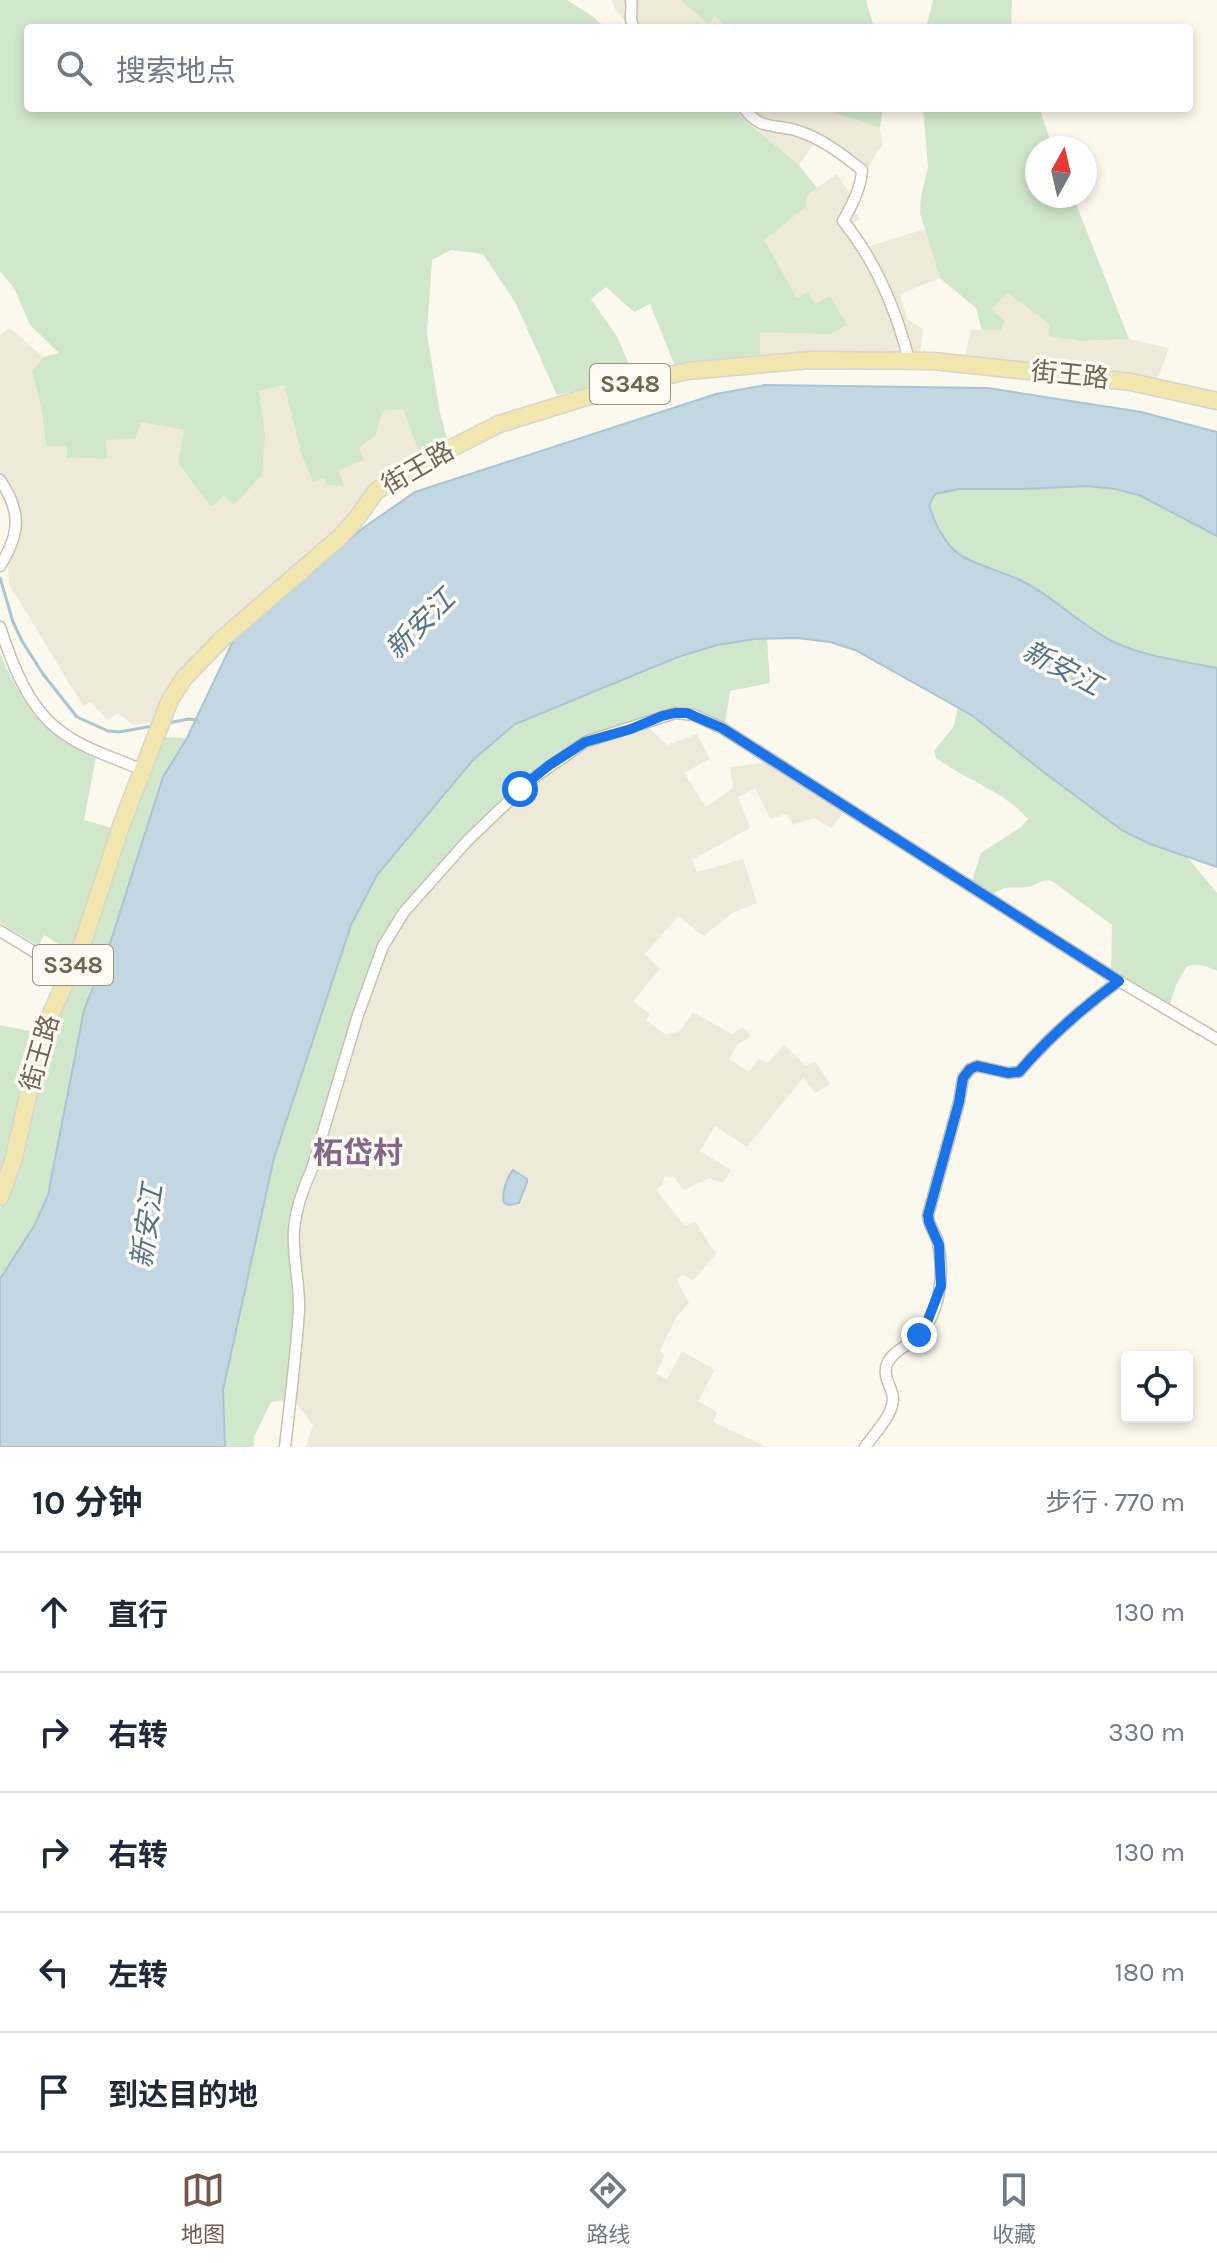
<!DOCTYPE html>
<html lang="zh">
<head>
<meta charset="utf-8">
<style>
  body { margin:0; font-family:Karla,"Noto Sans SC",sans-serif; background:#f2f2f3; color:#1f2937 }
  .controls { position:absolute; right:24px; bottom:24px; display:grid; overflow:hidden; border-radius:8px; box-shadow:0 4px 12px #0003 }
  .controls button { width:72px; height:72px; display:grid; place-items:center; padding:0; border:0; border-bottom:2px solid #e0e1e3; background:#fff; color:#1f2937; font:40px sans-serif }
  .compass { position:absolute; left:1025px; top:136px; width:72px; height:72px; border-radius:50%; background:#fff; box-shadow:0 4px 12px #0003; rotate:8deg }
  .stop { position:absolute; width:24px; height:24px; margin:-18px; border:6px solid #1a73e8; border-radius:50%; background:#fff }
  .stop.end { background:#1a73e8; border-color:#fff; box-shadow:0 2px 8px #0008 }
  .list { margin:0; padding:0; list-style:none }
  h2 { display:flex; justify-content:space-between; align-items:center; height:104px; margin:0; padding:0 32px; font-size:34px }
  h2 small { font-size:26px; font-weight:400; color:#747a83 }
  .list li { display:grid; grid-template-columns:52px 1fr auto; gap:24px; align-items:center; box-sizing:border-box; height:120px; padding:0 32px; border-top:2px solid #e0e1e3 }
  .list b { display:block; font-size:30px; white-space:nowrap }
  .list em { font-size:26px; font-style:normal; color:#747a83 }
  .icon { flex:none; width:44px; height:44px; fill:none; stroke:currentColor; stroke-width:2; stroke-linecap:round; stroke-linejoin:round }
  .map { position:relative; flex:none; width:1217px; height:1447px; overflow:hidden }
  .search { position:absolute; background:#fff; box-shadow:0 4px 12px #0003; left:24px; right:24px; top:24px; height:88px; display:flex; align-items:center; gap:20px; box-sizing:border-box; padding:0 28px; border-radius:8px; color:#747a83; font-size:30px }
  .sheet { height:704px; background:#fff }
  nav { display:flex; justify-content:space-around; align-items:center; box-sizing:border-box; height:112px; border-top:2px solid #e0e1e3; background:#fff; font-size:22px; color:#747a83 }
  nav a { display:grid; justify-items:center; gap:4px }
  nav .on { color:#70594a }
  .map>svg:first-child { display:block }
  .residential { fill:#eeead9 }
  .green { fill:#d1e7cc }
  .water { fill:#c3d7e2; stroke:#aac4d3; stroke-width:2 }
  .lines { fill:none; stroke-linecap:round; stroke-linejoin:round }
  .stream { stroke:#aac4d3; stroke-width:3 }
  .minor-casing { stroke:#c9c1b0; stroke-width:13 }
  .primary-casing { stroke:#d8d4cf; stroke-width:19 }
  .minor { stroke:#fff; stroke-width:10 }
  .primary { stroke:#f0e6ae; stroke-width:16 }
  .route { stroke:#1a73e8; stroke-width:10 }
  .labels { text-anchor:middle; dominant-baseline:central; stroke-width:7; stroke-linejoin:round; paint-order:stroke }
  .shield { fill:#fdfbf3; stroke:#9c9282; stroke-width:2 }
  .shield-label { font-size:24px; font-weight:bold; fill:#736552 }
  .street-label { font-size:26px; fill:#736552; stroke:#fdfbf3 }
  .water-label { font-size:28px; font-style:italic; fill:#52748a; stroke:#fdfbf3 }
  .quarter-label { font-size:30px; font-weight:bold; fill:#846688; stroke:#fdfbf3 }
</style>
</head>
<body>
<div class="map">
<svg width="1217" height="1447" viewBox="0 0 1217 1447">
  <rect width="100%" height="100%" fill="#fbf8ed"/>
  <g class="residential">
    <polygon points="612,0 680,0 707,23 715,16 726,28 632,28 616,11"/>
    <polygon points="736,108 821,108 880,128 882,145 866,171 815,142 799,165 740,116"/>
    <polygon points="837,174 857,204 853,209 860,219 851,225 867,247 925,229 940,278 900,294 907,319 923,329 920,354 760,355 760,333 831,334 814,304 797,298 763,240 806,207 807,195"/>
    <polygon points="1008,292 1049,324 1048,336 1080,341 1129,339 1169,348 1158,378 965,355 971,330 1001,329 992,309"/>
    <polygon points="10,328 43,357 32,371 42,413 46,446 66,446 67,458 106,459 105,440 141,422 185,430 224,496 235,505 265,434 259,391 284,385 301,453 339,470 358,448 376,435 383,410 403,408 424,467 375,497 360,523 363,528 218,650 179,696 165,720 133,725 118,713 107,720 91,702 83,706 9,584 7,549 12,528 11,507 0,491 0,334"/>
    <polygon points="641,720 667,745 697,734 710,759 684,773 706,807 733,788 730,767 769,762 844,812 831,828 814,818 793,825 787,814 770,819 755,788 738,797 750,828 692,860 697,872 743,859 757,903 732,913 704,936 678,916 645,954 660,969 633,1001 650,1014 646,1020 666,1035 680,1031 693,1012 732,1034 743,1027 751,1036 737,1045 729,1059 749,1072 758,1059 768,1063 784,1045 806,1066 815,1061 830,1084 815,1093 803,1078 747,1147 715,1126 700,1151 731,1170 723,1183 709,1178 684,1190 674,1177 664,1176 663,1184 656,1190 685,1226 695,1221 716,1254 693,1281 682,1274 677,1281 689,1303 677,1316 660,1351 665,1354 656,1374 667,1379 682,1351 715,1370 698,1401 717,1412 713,1422 767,1447 306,1447 313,1425 298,1405 285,1400 296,1295 295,1203 375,952 400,913 455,849 531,773 582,740"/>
  </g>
  <g class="green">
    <polygon points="0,0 567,0 592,16 606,28 28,28 28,108 736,108 740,116 799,165 817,188 807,195 806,207 764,240 797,298 808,292 815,304 830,296 847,325 831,334 760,333 760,355 675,366 650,304 634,312 606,287 591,299 618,338 634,377 557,395 515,302 483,254 451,250 432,260 427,334 440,413 448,442 420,455 403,409 383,410 376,435 359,448 364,460 339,470 344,486 326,485 324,478 313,482 301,453 284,385 259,391 265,434 262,475 234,505 224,496 211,507 178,463 184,430 141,422 135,439 106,440 107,459 67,458 66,446 46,446 42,413 32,371 43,357 59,353 30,325 14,288 0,271"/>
    <polygon points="680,0 866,0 874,28 726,28 715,16 708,24"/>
    <polygon points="933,0 1012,0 1011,28 926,28"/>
    <polygon points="821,108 883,108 880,128"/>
    <polygon points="923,108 1039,108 1053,148 1037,148 1037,196 1073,196 1129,339 1080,341 1048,336 1049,324 1008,293 992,309 1004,321 1001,330 982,330 976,308 940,278 920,213 921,196 928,167"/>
    <path d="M 1088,486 L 1139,495 L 1217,536 L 1217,668 C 1183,661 1147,657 1116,643 C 1082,627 1057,598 1024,582 C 1004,571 967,564 952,548 C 941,537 933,520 929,505 L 935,494 L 959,489 L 1023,489 Z"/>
    <polygon points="767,639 770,683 730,691 725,724 672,709 652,714 641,720 582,740 531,773 455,849 400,913 375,952 295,1203 296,1295 285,1400 271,1402 254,1437 254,1447 225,1447 223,1390 274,1158 351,925 377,875 473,760 515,724 678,657 717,645"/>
    <path d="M 0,654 C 22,704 44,735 96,757 L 84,820 L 112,828 L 72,952 L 44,935 L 39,946 L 0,923 Z"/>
    <path d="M 958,706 L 983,723 L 1046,774 L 1123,831 L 1150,844 L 1188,858 L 1217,893 L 1217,971 C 1206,966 1197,962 1186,967 L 1176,985 L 1170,1004 L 1111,971 L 1112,925 L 1052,881 C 1041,878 1038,886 1027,887 C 1014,889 1004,884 994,894 L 972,881 L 981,853 L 1021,827 L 1028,819 C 1004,791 966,780 936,758 L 934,751 L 954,726 Z"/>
    <polygon points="160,737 187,738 180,748 107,953 84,1010 48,1196 34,1226 0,1279 0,1209 5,1199 41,1059"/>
    <polygon points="0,1025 35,1032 6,1161 0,1175"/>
  </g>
  <g class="water">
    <path d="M 765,385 L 988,388 L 1141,412 L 1217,432 L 1217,536 L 1139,495 L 1114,489 L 1088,486 L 1023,489 L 959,489 L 935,494 L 929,505 C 933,520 942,537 952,548 C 967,564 1004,571 1024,582 C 1057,599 1082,627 1116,643 C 1147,657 1183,661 1217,668 L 1217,867 L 1150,844 L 1123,831 L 1046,774 L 973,716 L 855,650 L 830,642 L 797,638 L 756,639 L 717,645 L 678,657 L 515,724 L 473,760 L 377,875 L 351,925 L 274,1158 L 223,1390 L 225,1447 L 0,1447 L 0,1279 L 34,1226 L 48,1195 L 84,1010 L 107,953 L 163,777 L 187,738 L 234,639 L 363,528 L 415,492 L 716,394 Z"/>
    <path d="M 513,1170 L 527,1179 L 527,1182 L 519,1203 L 509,1205 L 504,1203 C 501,1194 507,1177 513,1170 Z"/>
  </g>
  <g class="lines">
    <g class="stream">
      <polyline points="0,578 13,622 22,641 43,674 77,717 108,731 119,732 153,726"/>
      <polyline points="168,723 189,719 196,720"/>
    </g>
    <defs>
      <g id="minor">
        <path d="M 631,0 C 633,10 628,19 634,28"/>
        <path d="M 744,108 C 761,132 777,123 801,132 C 824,140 843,155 862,170 C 861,188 852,205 843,221 C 876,261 896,310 909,360"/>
        <path d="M 0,480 C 22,512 20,534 0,566"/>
        <path d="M 0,627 C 12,664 29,710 63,733 C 86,750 116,758 142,770"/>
        <polyline points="0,931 46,959 66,981"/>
        <path d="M 285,1447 C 290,1402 296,1356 299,1310 C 300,1283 292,1256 294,1229 C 296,1208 303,1188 312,1169 L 358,1015 L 383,946 L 404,912 L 468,840 L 531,780 L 585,742 L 675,713 L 694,715 L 722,728 L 1119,981 L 1217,1039"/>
        <path d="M 865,1447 C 874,1434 892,1416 893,1400 C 893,1387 882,1378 887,1364 C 894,1348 913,1345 923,1331 C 941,1308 944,1271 938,1243 C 936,1233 928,1226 928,1215 L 959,1102 L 963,1078 L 970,1069 L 977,1066 L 1008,1073 L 1019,1072 C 1049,1037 1082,1008 1119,981"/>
      </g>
      <polyline id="primary" points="0,1197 13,1161 43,1032 83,942 122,823 170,700 184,678 222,639 340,537 357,518 376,491 438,455 499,424 619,387 687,371 810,360 933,361 1131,382 1217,401"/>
    </defs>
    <use href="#minor" class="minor-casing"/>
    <use href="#primary" class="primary-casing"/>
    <use href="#minor" class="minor"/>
    <use href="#primary" class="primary"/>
  </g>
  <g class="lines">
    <path class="route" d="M 520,789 L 548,766 L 585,742 L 631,729 L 662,716 L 675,713 L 687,713 L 722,728 L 1119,981 C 1082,1008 1049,1037 1019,1072 L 1008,1073 L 977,1066 L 970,1069 L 963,1078 L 959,1102 L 928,1215 L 929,1222 L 939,1245 L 941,1286 L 924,1330 L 919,1335"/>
  </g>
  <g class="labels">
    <g class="shield">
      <rect x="590" y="364" width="80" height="40" rx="6"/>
      <rect x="33" y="945" width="80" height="40" rx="6"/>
    </g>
    <g class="shield-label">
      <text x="630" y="384">S348</text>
      <text x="73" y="965">S348</text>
    </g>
    <g class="street-label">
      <text transform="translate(1070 375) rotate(6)">街王路</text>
      <text transform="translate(418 468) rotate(-30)">街王路</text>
      <text transform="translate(40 1053) rotate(-74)">街王路</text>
    </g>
    <g class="water-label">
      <text transform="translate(420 624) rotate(-45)">新安江</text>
      <text transform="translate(1062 668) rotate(28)">新安江</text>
      <text transform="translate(147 1226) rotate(-82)">新安江</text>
    </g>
    <g class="quarter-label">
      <text x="358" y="1153">柘岱村</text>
    </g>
  </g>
</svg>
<div class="controls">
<button><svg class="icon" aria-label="locate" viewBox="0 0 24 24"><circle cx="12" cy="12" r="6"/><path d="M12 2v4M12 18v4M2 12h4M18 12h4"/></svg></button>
</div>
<svg class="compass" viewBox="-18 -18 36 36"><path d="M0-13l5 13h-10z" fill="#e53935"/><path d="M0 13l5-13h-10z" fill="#747a83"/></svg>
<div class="stop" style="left:520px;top:789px"></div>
<div class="stop end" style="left:919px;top:1335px"></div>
<div class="search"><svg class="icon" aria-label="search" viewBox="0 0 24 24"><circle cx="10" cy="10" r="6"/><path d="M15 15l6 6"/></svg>搜索地点</div>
</div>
<section class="sheet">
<h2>10 分钟<small>步行 · 770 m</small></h2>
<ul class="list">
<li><svg class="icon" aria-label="ahead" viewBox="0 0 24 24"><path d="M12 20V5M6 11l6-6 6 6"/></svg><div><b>直行</b></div><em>130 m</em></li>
<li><svg class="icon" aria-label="right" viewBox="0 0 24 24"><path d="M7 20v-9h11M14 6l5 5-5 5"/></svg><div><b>右转</b></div><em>330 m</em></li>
<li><svg class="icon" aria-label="right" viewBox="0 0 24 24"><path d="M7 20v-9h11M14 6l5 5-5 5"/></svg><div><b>右转</b></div><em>130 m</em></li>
<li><svg class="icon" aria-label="left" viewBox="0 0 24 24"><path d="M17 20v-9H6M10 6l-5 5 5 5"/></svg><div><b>左转</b></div><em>180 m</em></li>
<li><svg class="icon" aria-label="arrive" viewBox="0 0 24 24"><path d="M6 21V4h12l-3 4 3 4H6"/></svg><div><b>到达目的地</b></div></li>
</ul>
</section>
<nav>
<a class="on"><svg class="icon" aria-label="map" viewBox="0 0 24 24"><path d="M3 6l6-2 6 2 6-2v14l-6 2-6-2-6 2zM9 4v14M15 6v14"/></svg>地图</a>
<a><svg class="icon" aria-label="directions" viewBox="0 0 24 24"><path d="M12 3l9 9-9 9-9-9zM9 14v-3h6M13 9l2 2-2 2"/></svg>路线</a>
<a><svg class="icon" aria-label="saved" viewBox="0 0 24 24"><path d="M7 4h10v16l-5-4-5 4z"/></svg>收藏</a>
</nav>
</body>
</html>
